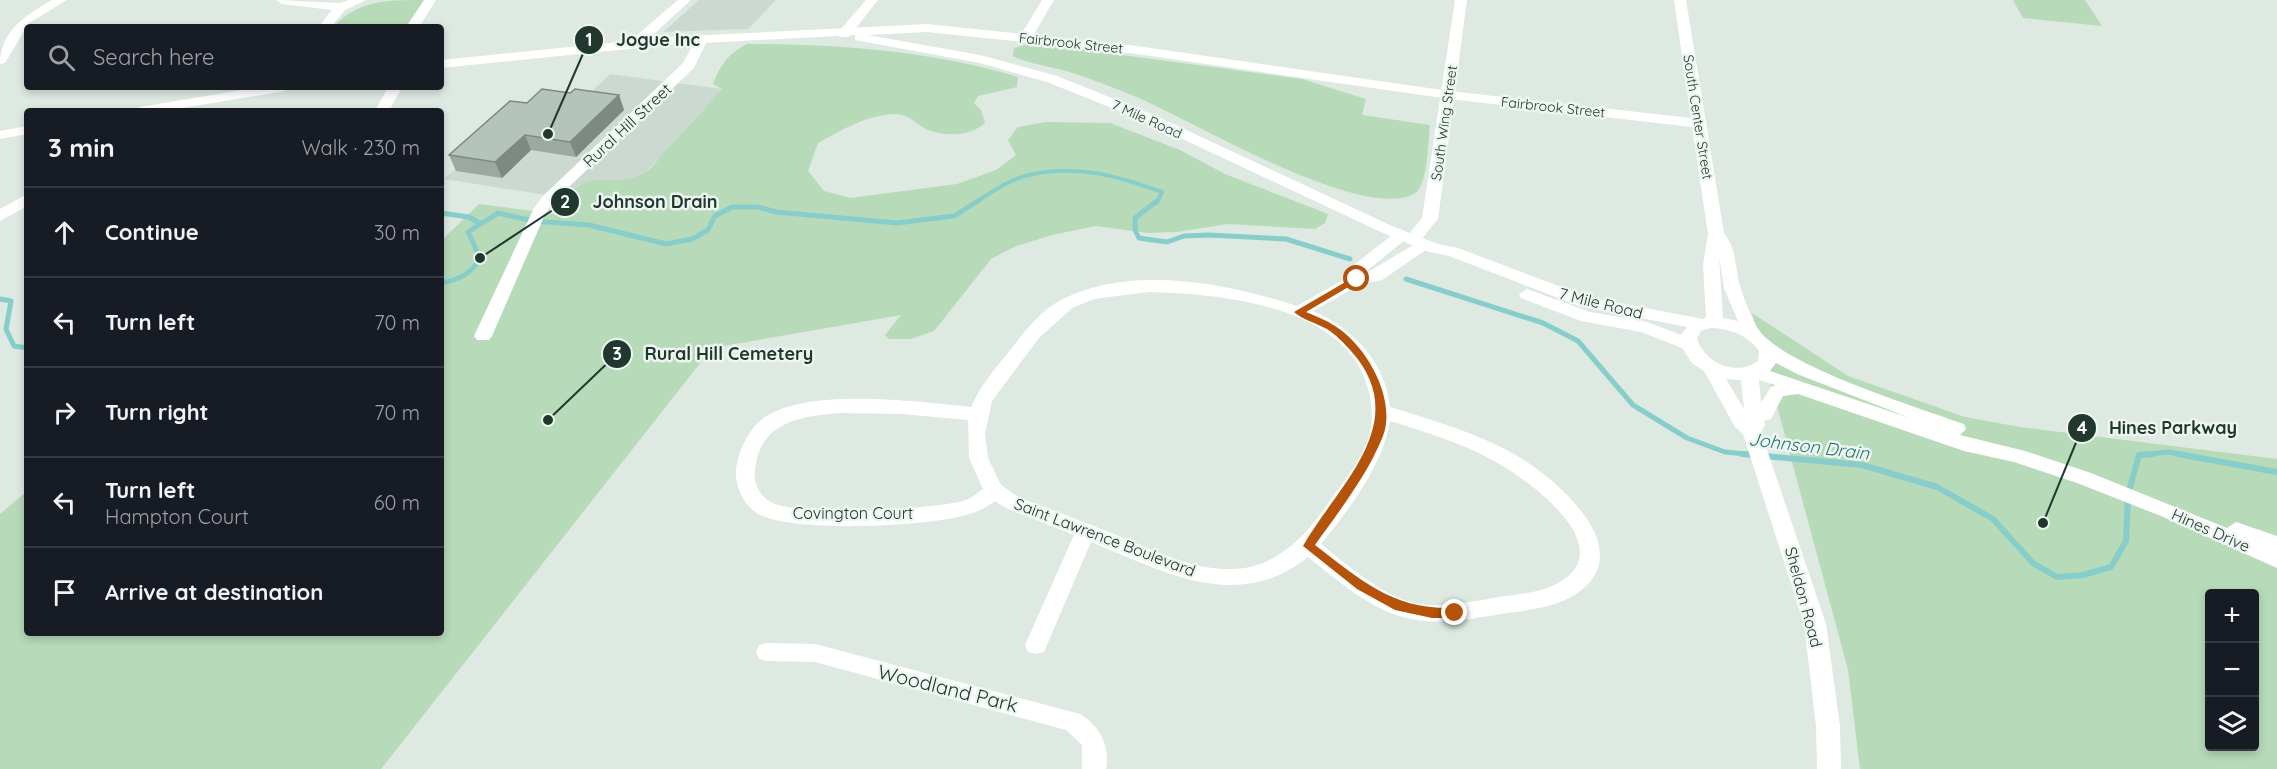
<!DOCTYPE html>
<html lang="en">
<head>
<meta charset="utf-8">
<style>
  body { margin:0; font-family:Quicksand,sans-serif; background:#242831; color:#f1f3f6 }
  .controls { position:absolute; right:18px; bottom:18px; display:grid; overflow:hidden; border-radius:6px; box-shadow:0 3px 9px #0003 }
  .controls button { width:54px; height:54px; display:grid; place-items:center; padding:0; border:0; border-bottom:2px solid #363941; background:#171b24; color:#f1f3f6; font:30px sans-serif }
  .stop { position:absolute; width:18px; height:18px; margin:-14px; border:4px solid #b45309; border-radius:50%; background:#fff }
  .stop.end { background:#b45309; border-color:#fff; box-shadow:0 2px 6px #0008 }
  .list { margin:0; padding:0; list-style:none }
  h2 { display:flex; justify-content:space-between; align-items:center; height:78px; margin:0; padding:0 24px; font-size:26px }
  h2 small { font-size:20px; font-weight:400; color:#9ea1a6 }
  .list li { display:grid; grid-template-columns:39px 1fr auto; gap:18px; align-items:center; box-sizing:border-box; height:90px; padding:0 24px; border-top:2px solid #363941 }
  .list b { display:block; font-size:22px; white-space:nowrap }
  .list p { margin:0; font-size:20px; white-space:nowrap; color:#9ea1a6 }
  .list em { font-size:20px; font-style:normal; color:#9ea1a6 }
  .icon { flex:none; width:33px; height:33px; fill:none; stroke:currentColor; stroke-width:2; stroke-linecap:round; stroke-linejoin:round }
  .map { position:relative; flex:none; width:2277px; height:769px; overflow:hidden }
  .search { position:absolute; background:#171b24; box-shadow:0 3px 9px #0003; left:24px; top:24px; width:420px; height:66px; display:flex; align-items:center; gap:15px; box-sizing:border-box; padding:0 21px; border-radius:6px; color:#9ea1a6; font-size:22px }
  .panel { position:absolute; background:#171b24; box-shadow:0 3px 9px #0003; left:24px; top:108px; width:420px; height:528px; border-radius:6px }
  .map>svg:first-child { display:block }
  .built { fill:#ccd9d1 }
  .green { fill:#b7dab9; fill-rule:evenodd }
  .lines { fill:none; stroke-linecap:round; stroke-linejoin:round }
  .stream-far2 { stroke:#87ceca; stroke-width:4 }
  .stream-far1 { stroke:#87ceca; stroke-width:5 }
  .stream { stroke:#87ceca; stroke-width:6 }
  .street { fill:#fff; fill-rule:evenodd }
  .secondary { fill:#fff; fill-rule:evenodd }
  .wall { fill:#9ba9a0 }
  .shaded-wall { fill:#7e8982 }
  .building { fill:#b4c4ba; stroke:#7e8982; stroke-width:1.5 }
  .route { fill:#b45309 }
  .labels { text-anchor:middle; dominant-baseline:central; stroke-width:5; stroke-linejoin:round; paint-order:stroke }
  .far-street-label { font-size:14px; fill:#20382d; stroke:#eef6f1 }
  .street-label { font-size:16px; fill:#20382d; stroke:#eef6f1 }
  .water-label { font-size:18px; font-style:italic; fill:#1c726f; stroke:#eef6f1 }
  .near-street-label { font-size:20px; fill:#20382d; stroke:#eef6f1 }
  .leader { fill:none; stroke:#20382d; stroke-width:2 }
  .callout-dot { fill:#20382d; stroke:#eef6f1; stroke-width:2 }
  .mark-label { font-size:18px; text-anchor:middle; font-weight:bold; fill:#fff }
  .callout-label { font-size:18px; text-anchor:middle; font-weight:bold; fill:#20382d; stroke:#eef6f1; stroke-width:5; stroke-linejoin:round; paint-order:stroke }
</style>
</head>
<body>
<div class="map">
<svg width="2277" height="769" viewBox="0 0 2277 769">
  <rect width="100%" height="100%" fill="#dee9e2"/>
  <g class="built">
    <polygon points="699,0 776,0 748,29 663,32"/>
    <polygon points="610,74 722,89 615,206 444,179 531,101 575,107"/>
  </g>
  <g class="green">
    <path d="M 425,0 L 406,27 L 333,27 C 359,0 385,0 425,0 Z"/>
    <polygon points="2013,0 2085,0 2102,26 2023,18"/>
    <path d="M 1032,43 L 1302,79 L 1366,99 L 1362,115 L 1430,125 C 1428,141 1428,187 1414,194 C 1360,222 1190,119 1134,96 C 1112,87 1089,78 1066,71 C 1049,66 1029,64 1013,56 L 1014,48 Z"/>
    <path d="M 747,44 C 837,44 932,51 1018,77 L 1017,87 L 978,96 L 974,103 L 981,110 L 985,123 C 971,136 947,137 928,130 C 917,125 909,114 896,114 C 868,114 842,130 818,143 L 808,171 L 824,191 L 850,198 L 957,184 L 996,170 L 1016,155 L 1008,140 L 1018,127 L 1046,122 L 1110,123 L 1180,150 L 1225,174 L 1328,214 L 1325,223 L 1315,229 L 1228,224 L 1177,232 L 1148,233 L 1096,226 L 1052,235 L 1014,247 L 991,259 L 934,331 L 911,339 L 889,339 L 885,335 L 901,315 L 712,348 L 381,769 L 0,769 L 0,514 L 27,491 L 27,633 L 441,633 L 441,241 L 479,204 L 555,214 C 588,157 606,195 646,172 C 653,168 659,157 665,151 C 684,131 703,110 722,89 L 713,84 C 720,65 729,53 747,44 Z"/>
    <path d="M 1752,313 L 1848,376 L 1965,417 L 2020,427 L 2277,459 L 2277,769 L 1860,769 L 1848,670 ZM 2210,594 L 2254,594 L 2254,746 L 2210,746 Z"/>
  </g>
  <g class="lines">
    <path class="stream-far2" d="M 975,203 C 992,192 1010,179 1029,175 C 1077,164 1118,176 1162,192 L 1157,203"/>
    <g class="stream-far1">
      <polyline points="1157,201 1135,218 1135,230 1139,238 1167,242 1184,236 1209,235 1286,239 1350,259"/>
      <polyline points="441,213 469,217 479,223"/>
      <polyline points="1406,279 1543,323 1578,341 1633,405 1687,438 1725,452 1757,455"/>
      <path d="M 441,283 C 458,280 472,274 480,258 L 468,232 L 498,213 L 533,221 L 589,225 L 666,244 L 692,239 L 708,230 L 715,216 L 732,207 L 758,207 L 776,212 L 897,223 L 954,216 L 978,201"/>
      <polyline points="0,299 11,301 6,329 14,346 27,348"/>
      <polyline points="2139,455 2169,452 2186,455"/>
    </g>
    <g class="stream">
      <polyline points="1742,454 1862,465 1937,487 1993,519 2033,563 2057,577 2083,575 2111,567 2126,541 2128,495 2139,455 2153,454"/>
      <polyline points="2178,454 2277,472"/>
    </g>
    <g class="street">
      <path d="M 52,0 L 67,0 L 29,23 L 5,63 L 0,64 C 0,31 26,15 52,0 Z"/>
      <polygon points="276,0 340,3 349,0 366,0 345,10 331,27 318,27 332,10 282,4"/>
      <polygon points="424,0 436,0 419,27 406,27"/>
      <polygon points="678,0 691,0 641,46 631,46 631,40"/>
      <polygon points="866,0 878,0 849,37 839,37 839,31"/>
      <polygon points="1042,0 1054,0 1030,41 1020,41 1019,38"/>
      <path d="M 1455,0 L 1467,0 L 1438,219 L 1420,241 L 1431,242 L 1433,245 L 1382,280 L 1361,284 L 1313,311 C 1352,328 1386,362 1390,407 C 1435,421 1481,434 1521,458 C 1560,482 1640,552 1576,594 C 1556,607 1530,610 1507,613 C 1470,619 1435,627 1399,616 C 1365,605 1336,579 1308,557 C 1237,614 1163,571 1091,542 L 1044,652 L 1036,654 L 1028,652 L 1025,645 L 1074,535 L 1006,508 L 995,501 C 983,510 972,514 958,517 C 919,526 785,534 755,512 C 740,501 733,480 737,463 C 740,448 749,430 761,420 C 804,386 918,402 971,407 C 979,388 994,370 1007,354 C 1022,335 1039,311 1061,300 C 1131,264 1226,283 1297,306 L 1350,276 L 1355,264 L 1396,232 L 1402,230 L 1409,234 L 1422,218 ZM 1405,240 L 1415,244 L 1368,272 L 1368,270 ZM 1149,292 C 1218,294 1336,304 1365,379 C 1371,396 1374,414 1370,432 C 1364,457 1344,481 1329,502 C 1303,540 1273,571 1224,569 C 1188,568 1154,550 1121,537 C 1088,523 1054,511 1020,498 L 1001,485 L 988,458 L 985,434 L 992,401 L 1039,338 L 1072,308 L 1094,299 ZM 840,413 L 901,414 L 968,420 L 969,458 L 983,489 C 977,493 971,499 963,501 C 933,509 793,518 769,501 C 758,494 753,481 755,469 C 760,422 801,416 840,413 ZM 1390,421 C 1425,432 1460,442 1492,460 C 1525,477 1621,545 1560,582 C 1542,593 1519,594 1499,597 C 1469,602 1433,611 1404,600 C 1373,588 1346,564 1321,544 C 1349,510 1383,465 1390,421 Z"/>
      <polygon points="702,35 708,39 694,68 553,202 546,212 492,336 489,340 477,340 474,336 534,208 543,196 683,63 696,39"/>
      <polygon points="388,87 402,87 389,111 375,111"/>
      <polygon points="27,194 27,206 0,221 0,209"/>
      <path d="M 767,643 L 815,644 L 1080,714 C 1100,726 1110,746 1106,769 L 1082,769 L 1082,745 L 1066,730 L 815,662 L 767,661 L 759,659 L 756,652 L 759,645 Z"/>
    </g>
    <g class="secondary">
      <path d="M 1674,0 L 1686,0 L 1724,233 C 1738,251 1734,268 1741,289 C 1745,302 1751,316 1757,327 C 1777,364 1920,408 1964,424 L 1966,429 L 1960,435 L 2025,451 L 2091,473 L 2227,528 L 2236,522 L 2277,536 L 2277,568 L 2161,516 L 2077,483 L 2014,462 L 1964,451 L 1798,394 L 1783,396 L 1771,419 L 1764,421 L 1765,425 L 1761,432 L 1826,624 L 1840,726 L 1841,769 L 1817,769 L 1816,726 L 1804,624 L 1743,434 L 1735,427 L 1704,371 L 1692,363 L 1682,348 L 1641,332 L 1581,321 L 1521,298 L 1519,294 L 1527,289 L 1590,312 L 1644,321 L 1681,335 L 1687,327 L 1579,306 L 1449,256 L 1429,252 L 1381,232 L 1144,121 L 1047,82 L 980,63 L 860,41 L 855,40 L 855,35 L 668,45 L 441,68 L 441,60 L 668,37 L 927,24 L 1137,46 L 1449,91 L 1691,118 ZM 927,32 L 1137,54 L 1449,99 L 1692,127 L 1708,234 L 1703,265 L 1706,317 L 1703,319 L 1588,297 L 1458,248 L 1438,244 L 1392,226 L 1154,115 L 1057,76 L 980,55 L 868,35 ZM 1719,256 L 1724,288 L 1738,321 L 1723,318 ZM 1711,328 C 1730,329 1748,335 1759,351 L 1758,361 C 1736,377 1704,363 1697,338 L 1701,331 ZM 1776,363 L 1797,374 L 1910,418 L 1770,371 ZM 1726,379 L 1741,380 L 1744,409 ZM 1759,380 L 1775,385 L 1771,387 L 1761,403 Z"/>
      <polygon points="260,87 292,87 285,91 165,111 133,111 140,107"/>
      <polygon points="27,126 27,134 0,139 0,131"/>
    </g>
  </g>
  <polygon class="wall" points="619,95 624,110 576,157 531,150 502,178 456,171 449,155 527,103"/>
  <g class="shaded-wall">
    <polygon points="619,95 624,110 576,157 570,142"/>
    <polygon points="525,135 531,150 502,178 495,162"/>
  </g>
  <polygon class="building" points="542,89 570,93 575,89 619,95 570,142 525,135 495,162 449,155 510,101 527,103"/>
  <path class="route" d="M 1354,277 L 1362,279 L 1306,312 C 1315,316 1326,320 1335,326 C 1366,345 1397,399 1383,436 C 1367,476 1339,511 1315,545 C 1362,581 1393,610 1455,608 L 1461,613 L 1455,618 L 1432,618 L 1395,610 L 1357,589 L 1303,546 C 1337,486 1415,422 1351,351 C 1344,343 1335,334 1327,329 C 1316,323 1303,320 1294,312 Z"/>
  <g class="labels">
    <g class="far-street-label">
      <text transform="translate(1071 43) rotate(6)">Fairbrook Street</text>
      <text transform="translate(1553 107) rotate(6)">Fairbrook Street</text>
      <text transform="translate(1698 117) rotate(81)">South Center Street</text>
      <text transform="translate(1147 119) rotate(24)">7 Mile Road</text>
      <text transform="translate(1444 123) rotate(-82)">South Wing Street</text>
    </g>
    <g class="street-label">
      <text transform="translate(627 125) rotate(-43)">Rural Hill Street</text>
      <text transform="translate(1601 303) rotate(14)">7 Mile Road</text>
      <text x="853" y="513">Covington Court</text>
      <text transform="translate(2211 530) rotate(24)">Hines Drive</text>
      <text transform="translate(1105 537) rotate(21)">Saint Lawrence Boulevard</text>
      <text transform="translate(1804 597) rotate(75)">Sheldon Road</text>
    </g>
    <g class="water-label">
      <text transform="translate(1809 446) rotate(7)">Johnson Drain</text>
    </g>
    <g class="near-street-label">
      <text transform="translate(948 688) rotate(14)">Woodland Park</text>
    </g>
  </g>
  <path class="leader" d="M548 134L589 40M480 258L565 202M548 420L617 354M2043 523L2082 428"/>
  <g class="callout-dot">
    <circle cx="548" cy="134" r="6"/>
    <circle cx="480" cy="258" r="6"/>
    <circle cx="548" cy="420" r="6"/>
    <circle cx="2043" cy="523" r="6"/>
    <circle cx="589" cy="40" r="15"/>
    <circle cx="565" cy="202" r="15"/>
    <circle cx="617" cy="354" r="15"/>
    <circle cx="2082" cy="428" r="15"/>
  </g>
  <g class="mark-label">
    <text x="589" y="46">1</text>
    <text x="565" y="208">2</text>
    <text x="617" y="360">3</text>
    <text x="2082" y="434">4</text>
  </g>
  <g class="callout-label">
    <text x="658" y="46">Jogue Inc</text>
    <text x="655" y="208">Johnson Drain</text>
    <text x="729" y="360">Rural Hill Cemetery</text>
    <text x="2173" y="434">Hines Parkway</text>
  </g>
</svg>
<div class="controls">
<button>+</button>
<button>−</button>
<button><svg class="icon" aria-label="layers" viewBox="0 0 24 24"><path d="M12 4l9 5-9 5-9-5zM3 14l9 5 9-5"/></svg></button>
</div>
<div class="stop" style="left:1357px;top:279px"></div>
<div class="stop end" style="left:1455px;top:613px"></div>
<div class="search"><svg class="icon" aria-label="search" viewBox="0 0 24 24"><circle cx="10" cy="10" r="6"/><path d="M15 15l6 6"/></svg>Search here</div>
<section class="panel">
<h2>3 min<small>Walk · 230 m</small></h2>
<ul class="list">
<li><svg class="icon" aria-label="ahead" viewBox="0 0 24 24"><path d="M12 20V5M6 11l6-6 6 6"/></svg><div><b>Continue</b></div><em>30 m</em></li>
<li><svg class="icon" aria-label="left" viewBox="0 0 24 24"><path d="M17 20v-9H6M10 6l-5 5 5 5"/></svg><div><b>Turn left</b></div><em>70 m</em></li>
<li><svg class="icon" aria-label="right" viewBox="0 0 24 24"><path d="M7 20v-9h11M14 6l5 5-5 5"/></svg><div><b>Turn right</b></div><em>70 m</em></li>
<li><svg class="icon" aria-label="left" viewBox="0 0 24 24"><path d="M17 20v-9H6M10 6l-5 5 5 5"/></svg><div><b>Turn left</b><p>Hampton Court</p></div><em>60 m</em></li>
<li><svg class="icon" aria-label="arrive" viewBox="0 0 24 24"><path d="M6 21V4h12l-3 4 3 4H6"/></svg><div><b>Arrive at destination</b></div></li>
</ul>
</section>
</div>
</body>
</html>
